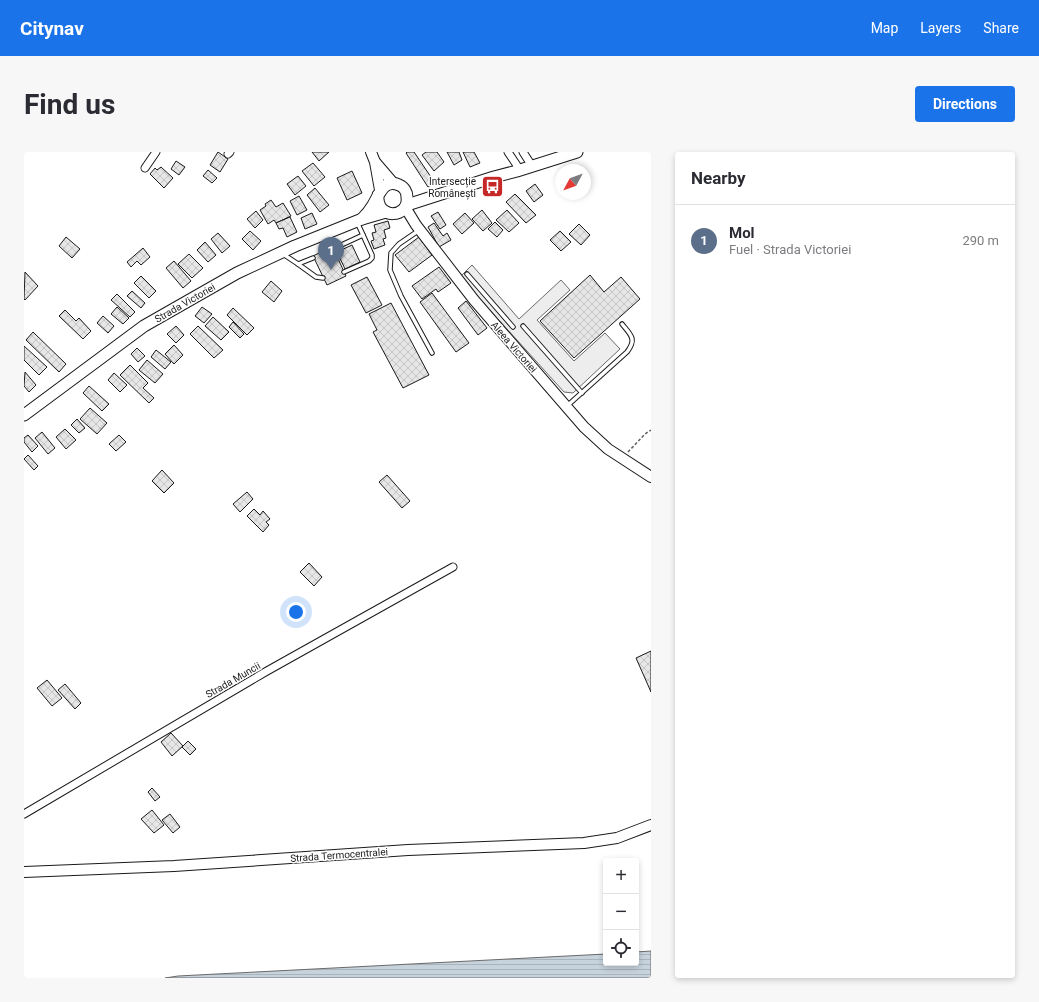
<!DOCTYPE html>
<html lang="en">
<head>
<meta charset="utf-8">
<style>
  body { margin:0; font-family:Roboto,sans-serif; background:#f7f7f7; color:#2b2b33 }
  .controls { position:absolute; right:12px; bottom:12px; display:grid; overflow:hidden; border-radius:4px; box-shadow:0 2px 6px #0003 }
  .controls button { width:36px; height:36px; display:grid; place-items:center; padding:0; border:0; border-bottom:1px solid #e1e1e2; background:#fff; color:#2b2b33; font:20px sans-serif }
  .compass { position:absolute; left:531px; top:12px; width:36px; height:36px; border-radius:50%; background:#fff; box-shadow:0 2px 6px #0003; rotate:229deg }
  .you { position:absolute; left:272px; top:460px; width:14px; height:14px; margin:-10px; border:3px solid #fff; border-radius:50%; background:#1a73e8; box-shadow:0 0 0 6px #1a73e833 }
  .badge { display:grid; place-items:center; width:26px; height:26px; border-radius:50%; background:#1a73e8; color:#fff; font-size:13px; font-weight:700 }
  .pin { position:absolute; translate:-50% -33px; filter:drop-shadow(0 1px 2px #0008) }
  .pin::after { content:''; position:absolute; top:21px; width:14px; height:12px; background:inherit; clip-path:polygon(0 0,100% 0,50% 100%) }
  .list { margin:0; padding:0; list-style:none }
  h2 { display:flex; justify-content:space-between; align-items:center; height:52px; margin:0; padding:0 16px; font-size:17px }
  h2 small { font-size:13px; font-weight:400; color:#7c7c81 }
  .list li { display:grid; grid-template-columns:26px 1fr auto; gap:12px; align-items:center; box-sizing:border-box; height:72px; padding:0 16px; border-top:1px solid #e1e1e2 }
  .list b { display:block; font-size:15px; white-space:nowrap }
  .list p { margin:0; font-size:13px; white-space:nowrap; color:#7c7c81 }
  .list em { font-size:13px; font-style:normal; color:#7c7c81 }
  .icon { flex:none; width:22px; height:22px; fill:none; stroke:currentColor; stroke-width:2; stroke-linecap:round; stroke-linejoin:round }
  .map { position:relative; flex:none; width:627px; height:826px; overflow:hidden; border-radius:4px }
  header { display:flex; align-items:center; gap:24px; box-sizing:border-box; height:56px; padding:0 20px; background:#1a73e8; color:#fff }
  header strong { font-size:19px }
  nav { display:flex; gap:22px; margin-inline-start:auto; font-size:14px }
  .intro { display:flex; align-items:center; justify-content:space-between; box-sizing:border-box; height:96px; padding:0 24px }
  h1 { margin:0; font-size:28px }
  .button { padding:10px 18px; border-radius:4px; background:#1a73e8; color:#fff; font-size:14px; font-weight:700 }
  main { display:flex; gap:24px; padding:0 24px }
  aside { flex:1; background:#fff; border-radius:4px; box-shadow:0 2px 6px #0003 }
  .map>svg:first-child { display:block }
  .parking { fill:#ededed; stroke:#6a6a6a }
  .water { fill:url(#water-rules); stroke:#6a6a6a }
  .building { fill:url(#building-cross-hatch); stroke:#1a1a1a }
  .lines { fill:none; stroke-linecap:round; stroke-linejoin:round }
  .lane-casing { stroke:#1a1a1a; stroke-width:5.5 }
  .street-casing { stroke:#1a1a1a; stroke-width:9 }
  .secondary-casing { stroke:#1a1a1a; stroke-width:12 }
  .primary-casing { stroke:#1a1a1a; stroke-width:13 }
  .path { stroke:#5f5f5f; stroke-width:1.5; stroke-dasharray:3 2; stroke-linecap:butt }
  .lane { stroke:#fff; stroke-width:3.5 }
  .street { stroke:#fff; stroke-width:7 }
  .secondary { stroke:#fff; stroke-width:10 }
  .primary { stroke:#fff; stroke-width:11 }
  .labels { text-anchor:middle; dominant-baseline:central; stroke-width:3; stroke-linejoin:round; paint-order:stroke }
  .poi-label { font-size:10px; fill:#1a1a1a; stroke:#fff; text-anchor:end }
  .street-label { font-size:10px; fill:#1a1a1a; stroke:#fff }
</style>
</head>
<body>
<header>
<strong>Citynav</strong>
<nav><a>Map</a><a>Layers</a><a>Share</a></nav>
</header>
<div class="intro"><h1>Find us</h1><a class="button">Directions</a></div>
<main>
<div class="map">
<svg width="627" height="826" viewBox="0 0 627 826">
  <defs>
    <pattern id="water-rules" width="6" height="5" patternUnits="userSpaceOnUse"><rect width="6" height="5" fill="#c6d2dc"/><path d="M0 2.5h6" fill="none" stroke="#aab4bc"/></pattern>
    <pattern id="building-cross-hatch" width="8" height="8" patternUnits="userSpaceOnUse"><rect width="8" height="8" fill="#e6e6e6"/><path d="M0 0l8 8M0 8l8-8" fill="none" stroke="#c5c5c5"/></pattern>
  </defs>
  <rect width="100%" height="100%" fill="#fff"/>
  <polygon class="parking" points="448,113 495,167 537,128 546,138 513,168 550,209 581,181 596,197 549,241 540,240 436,125"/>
  <polygon class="water" points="627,799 627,826 141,826 154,824 582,802 582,811 612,811 612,800"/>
  <g class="building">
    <polygon points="194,0 204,7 196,20 186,13"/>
    <polygon points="288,0 305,0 295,9"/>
    <polygon points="383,0 390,0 411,31 404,35 382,1"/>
    <polygon points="402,0 413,0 420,10 410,19 398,3"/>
    <polygon points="423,0 435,0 438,8 430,13"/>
    <polygon points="439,0 450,0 456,11 446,15"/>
    <polygon points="152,9 161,15 155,23 147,17"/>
    <polygon points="289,11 301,25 290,34 278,19"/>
    <polygon points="137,15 149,26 140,36 126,22 131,16 133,18"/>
    <polygon points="184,18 193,26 188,31 179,24"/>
    <polygon points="328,19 338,41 323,48 313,26"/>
    <polygon points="274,24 282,34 271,43 263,32"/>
    <polygon points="511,32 519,43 510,50 502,39"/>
    <polygon points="291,36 305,53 296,60 283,43"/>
    <polygon points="491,42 512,63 502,71 482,50"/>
    <polygon points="275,44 283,58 273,63 266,49"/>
    <polygon points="247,48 252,55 259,51 267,64 252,71 250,68 244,72 236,58 242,54 241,52"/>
    <polygon points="458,58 468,71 459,79 448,67"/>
    <polygon points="483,58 495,71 485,80 472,68"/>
    <polygon points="232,59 239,68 231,76 223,67"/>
    <polygon points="414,60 422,73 416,77 407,64"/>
    <polygon points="288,61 293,72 281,77 277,66"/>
    <polygon points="441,61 450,71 438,82 429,72"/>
    <polygon points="266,65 273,80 263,85 259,76 255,77 252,71"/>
    <polygon points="364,69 366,76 360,78 362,86 359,87 361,93 350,97 347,89 350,88 348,81 352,80 350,73"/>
    <polygon points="471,70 479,78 473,85 464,77"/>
    <polygon points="410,71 419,84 423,81 427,88 415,95 404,75"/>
    <polygon points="555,72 566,83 557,93 545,82"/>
    <polygon points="226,79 237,89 229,98 218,87"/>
    <polygon points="536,79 547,90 537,99 526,88"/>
    <polygon points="194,81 206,94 198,101 187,87"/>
    <polygon points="42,85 56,97 48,106 35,94"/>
    <polygon points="395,85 408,103 385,120 371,103"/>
    <polygon points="181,90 192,103 184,110 173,98"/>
    <polygon points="328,93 336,110 321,117 313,100"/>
    <polygon points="119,96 126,105 117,113 113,109 107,115 103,110"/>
    <polygon points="310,98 322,124 303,133 289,104 299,99 300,102"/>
    <polygon points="165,102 179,116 168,126 154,112"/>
    <polygon points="150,109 167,129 159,136 142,116"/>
    <polygon points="415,115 427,131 414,140 412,137 398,147 388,134"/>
    <polygon points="1,120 14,134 1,148 0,147"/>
    <polygon points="566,123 580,140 597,125 616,147 550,206 516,169"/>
    <polygon points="117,124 132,139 125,146 110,131"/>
    <polygon points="343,125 358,153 342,161 327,133"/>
    <polygon points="247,129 258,139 250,150 238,140"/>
    <polygon points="108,139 121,151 117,156 103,144"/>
    <polygon points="408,141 445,191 432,200 396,150"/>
    <polygon points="93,142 111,160 106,165 87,148"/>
    <polygon points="442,149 463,176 454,183 434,156"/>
    <polygon points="367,151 405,223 379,236 349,180 353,178 345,162"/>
    <polygon points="93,155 105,166 99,172 87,162"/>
    <polygon points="178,155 188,162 180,171 171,164"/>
    <polygon points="209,156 230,176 223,183 203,163"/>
    <polygon points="41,158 52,169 55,166 67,179 59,187 35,164"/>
    <polygon points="79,164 90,174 84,181 73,171"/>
    <polygon points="189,165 205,180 197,188 181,174"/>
    <polygon points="209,170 220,182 216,186 205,175"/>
    <polygon points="152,174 160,183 152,191 143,182"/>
    <polygon points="174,174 199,198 190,206 166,182"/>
    <polygon points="9,180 42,212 35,220 2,188"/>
    <polygon points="150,193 159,203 150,212 141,202"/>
    <polygon points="0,194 23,215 15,223 0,208"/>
    <polygon points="113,196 121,204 114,210 107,202"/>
    <polygon points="132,198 147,210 141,217 127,205"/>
    <polygon points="123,208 139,222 131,231 115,218"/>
    <polygon points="106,213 124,231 119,236 130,246 125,251 96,223"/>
    <polygon points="1,220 12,233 5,240 0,234"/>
    <polygon points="90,221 103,233 96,240 84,228"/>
    <polygon points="65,234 85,252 78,259 59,241"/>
    <polygon points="66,256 83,271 73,282 56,267"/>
    <polygon points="53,267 61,276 55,281 47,273"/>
    <polygon points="41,277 52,288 42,297 32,285"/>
    <polygon points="18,280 31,296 24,302 11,286"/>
    <polygon points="4,283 14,294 8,300 0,290 0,286"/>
    <polygon points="95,283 102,290 92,299 85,292"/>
    <polygon points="4,303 14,314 10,318 0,307"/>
    <polygon points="138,318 150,331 140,341 128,329"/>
    <polygon points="363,323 386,349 378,356 355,330"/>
    <polygon points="223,340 229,347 216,360 209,352"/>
    <polygon points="230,357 236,363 239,359 246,367 242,370 245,373 239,380 223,364"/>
    <polygon points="285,411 298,425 290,434 276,420"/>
    <polygon points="627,499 627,540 612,506"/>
    <polygon points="23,528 38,546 28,554 13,536"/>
    <polygon points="41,532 57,551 51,557 34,538"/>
    <polygon points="147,581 159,594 148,604 137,590"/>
    <polygon points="164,589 172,597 166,603 158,595"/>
    <polygon points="128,636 136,645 131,649 124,640"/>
    <polygon points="128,658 140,673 130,681 117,667"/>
    <polygon points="146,662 156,675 149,681 138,668"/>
  </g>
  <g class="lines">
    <defs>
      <g id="lane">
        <polyline points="394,79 375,92 367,101 366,118 377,144 408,201"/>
        <polyline points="300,101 339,83 333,70"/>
        <polyline points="259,102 274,112 289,106"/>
        <polyline points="274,112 292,125 299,126"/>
        <polyline points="320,120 345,109 348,106 348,103 339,83"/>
        <polyline points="443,122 489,175"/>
        <polyline points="499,174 558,241"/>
        <path d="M 543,254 L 603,200 C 613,187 607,183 598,172"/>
      </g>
      <g id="street">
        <polyline points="484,0 496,18"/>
        <polyline points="499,0 508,14"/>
        <polyline points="204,2 206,0"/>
        <polyline points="121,16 132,0"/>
        <polyline points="0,662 243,519 429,415"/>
      </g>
      <g id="secondary">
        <polyline points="347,0 351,10 356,38"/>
        <polyline points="352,11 370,32"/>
        <polyline points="381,55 392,73 450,148 560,275 584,297 627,325"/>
        <polyline points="0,720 150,714 384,698 560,691 593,686 627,673"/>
      </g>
      <g id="primary">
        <polyline points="383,53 470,25 493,19 553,0"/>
        <path d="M 338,67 C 342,63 346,58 349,53 C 355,43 360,26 375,33 C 380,35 383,40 383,45 C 386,66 352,69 354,43"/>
        <polyline points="0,263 120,174 213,121 271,94 338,67 362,60"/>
      </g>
    </defs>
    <use href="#lane" class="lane-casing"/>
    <use href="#street" class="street-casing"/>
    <use href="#secondary" class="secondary-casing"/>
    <use href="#primary" class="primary-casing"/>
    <polyline class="path" points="604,300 621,282 627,278"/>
    <use href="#lane" class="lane"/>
    <use href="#street" class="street"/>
    <use href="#secondary" class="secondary"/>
    <use href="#primary" class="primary"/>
  </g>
  <defs>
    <symbol id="bus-square" viewBox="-11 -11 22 22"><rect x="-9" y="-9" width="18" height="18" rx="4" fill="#c62828" stroke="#fff"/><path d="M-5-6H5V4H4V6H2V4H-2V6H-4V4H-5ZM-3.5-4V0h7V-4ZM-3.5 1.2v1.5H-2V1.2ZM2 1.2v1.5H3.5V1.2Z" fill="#fff"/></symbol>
  </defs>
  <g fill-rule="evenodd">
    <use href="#bus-square" x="456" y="22" width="25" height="25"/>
  </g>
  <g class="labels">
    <g class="poi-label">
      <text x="452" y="29">Intersecție<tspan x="452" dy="12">Românești</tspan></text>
    </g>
    <g class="street-label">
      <text transform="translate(161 151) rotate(-30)">Strada Victoriei</text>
      <text transform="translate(490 195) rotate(49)">Aleea Victoriei</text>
      <text transform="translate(209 528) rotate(-30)">Strada Muncii</text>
      <text transform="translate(315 703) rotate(-4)">Strada Termocentralei</text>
    </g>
  </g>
</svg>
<div class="controls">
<button>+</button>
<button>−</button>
<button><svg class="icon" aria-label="locate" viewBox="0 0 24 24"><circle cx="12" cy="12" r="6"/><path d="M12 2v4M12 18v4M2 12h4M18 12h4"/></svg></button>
</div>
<svg class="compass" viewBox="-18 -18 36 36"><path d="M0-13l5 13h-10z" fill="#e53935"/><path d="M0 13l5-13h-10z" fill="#7c7c81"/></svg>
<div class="you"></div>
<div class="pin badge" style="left:307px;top:118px;background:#5c6f8a">1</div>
</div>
<aside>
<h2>Nearby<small></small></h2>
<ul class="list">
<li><span class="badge" style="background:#5c6f8a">1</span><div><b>Mol</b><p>Fuel · Strada Victoriei</p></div><em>290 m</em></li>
</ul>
</aside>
</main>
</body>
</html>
